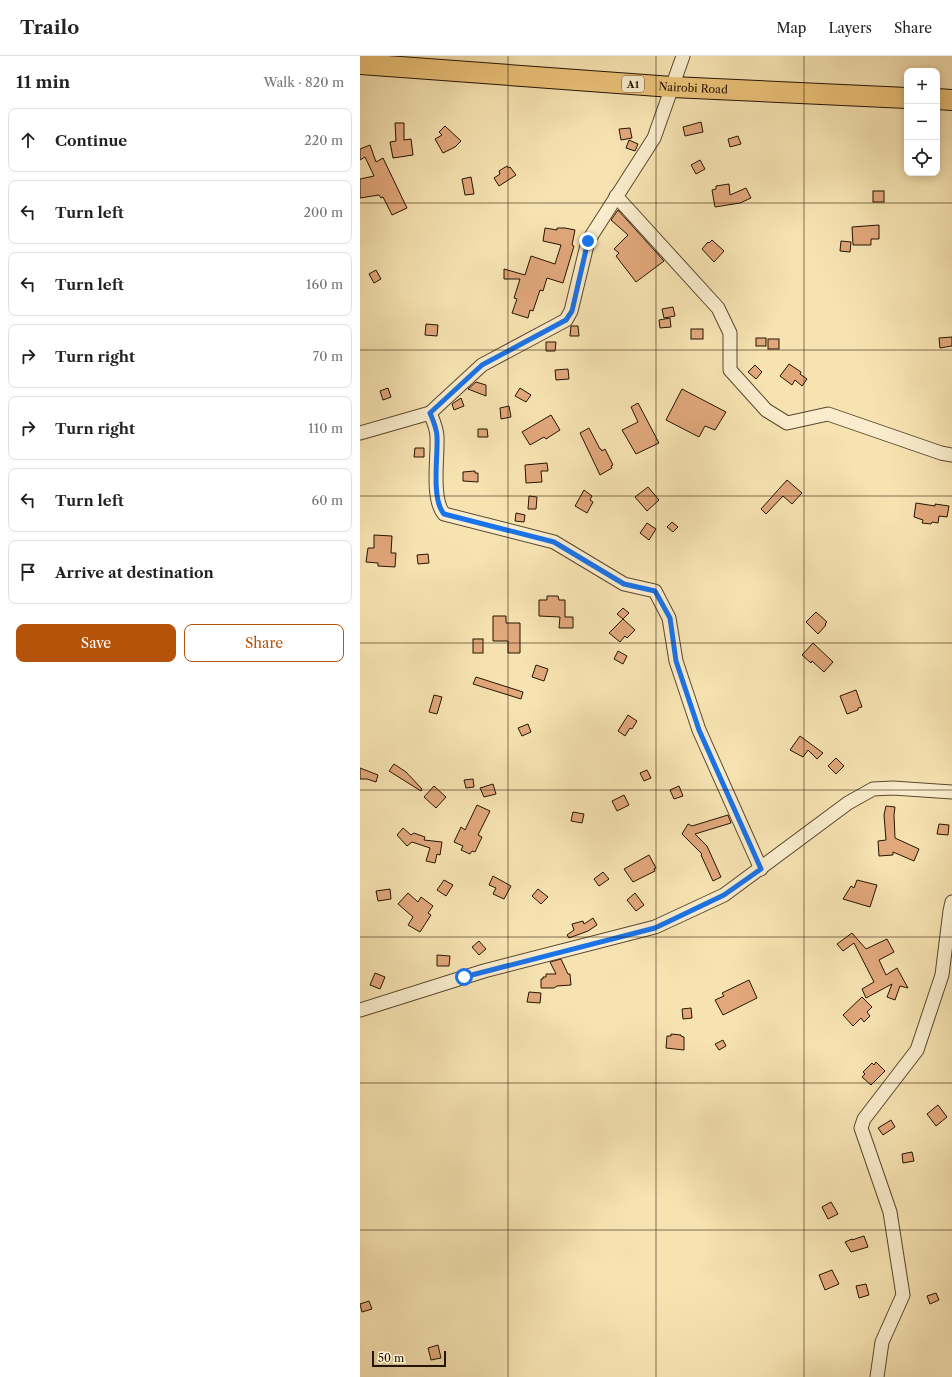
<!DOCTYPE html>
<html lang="en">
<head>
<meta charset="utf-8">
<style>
  body { margin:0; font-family:"Libre Caslon Text",serif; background:#f6f6f6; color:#222 }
  .controls { position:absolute; right:12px; top:12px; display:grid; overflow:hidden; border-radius:8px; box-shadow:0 2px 10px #0003 }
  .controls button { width:36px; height:36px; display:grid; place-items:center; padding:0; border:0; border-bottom:1px solid #e0e0e0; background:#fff; color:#222; font:20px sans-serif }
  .scale { position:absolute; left:12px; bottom:10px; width:74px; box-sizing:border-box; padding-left:4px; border:2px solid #251400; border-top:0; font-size:11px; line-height:14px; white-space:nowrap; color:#251400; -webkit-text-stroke:3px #faedcd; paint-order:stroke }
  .stop { position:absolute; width:12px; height:12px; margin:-9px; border:3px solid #1a73e8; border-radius:50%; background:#fff }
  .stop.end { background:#1a73e8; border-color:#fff; box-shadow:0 1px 4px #0008 }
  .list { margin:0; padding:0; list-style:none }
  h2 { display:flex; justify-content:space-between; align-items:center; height:52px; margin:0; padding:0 16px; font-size:17px }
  h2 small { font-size:13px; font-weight:400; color:#767676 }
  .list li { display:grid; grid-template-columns:26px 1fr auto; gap:12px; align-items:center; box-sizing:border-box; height:64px; margin:0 8px 8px; padding:0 8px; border:1px solid #e0e0e0; border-radius:8px }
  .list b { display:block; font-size:15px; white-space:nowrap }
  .list em { font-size:13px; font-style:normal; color:#767676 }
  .actions { display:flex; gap:8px; padding:12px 16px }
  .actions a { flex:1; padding:9px 0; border:1px solid #b45309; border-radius:8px; text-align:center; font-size:14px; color:#b45309 }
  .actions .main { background:#b45309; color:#fff }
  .icon { flex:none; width:22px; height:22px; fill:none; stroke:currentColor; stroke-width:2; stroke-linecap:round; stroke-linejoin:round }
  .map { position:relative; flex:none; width:592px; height:1321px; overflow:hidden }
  header { display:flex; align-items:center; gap:24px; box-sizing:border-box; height:56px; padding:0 20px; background:#fff; border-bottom:1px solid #e0e0e0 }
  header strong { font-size:19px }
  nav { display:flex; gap:22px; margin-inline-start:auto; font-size:14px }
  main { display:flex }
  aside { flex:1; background:#fff }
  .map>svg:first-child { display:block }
  .building { fill:#e1a87c; stroke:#251400 }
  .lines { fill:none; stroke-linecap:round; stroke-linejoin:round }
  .minor-casing { stroke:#5a482c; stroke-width:15 }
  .highway-casing { stroke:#251400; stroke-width:22 }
  .minor { stroke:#faedcd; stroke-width:13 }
  .highway { stroke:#ecc279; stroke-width:20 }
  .route { stroke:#1a73e8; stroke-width:5 }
  .grid { fill:none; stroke:#251400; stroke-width:1; stroke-opacity:0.55 }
  .labels { text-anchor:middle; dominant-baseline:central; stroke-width:3; stroke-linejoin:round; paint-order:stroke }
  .shield { fill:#faedcd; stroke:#65553e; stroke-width:1 }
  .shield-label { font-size:10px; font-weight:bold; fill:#251400 }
  .street-label { font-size:11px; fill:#251400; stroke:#faedcd }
</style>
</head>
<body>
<header>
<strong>Trailo</strong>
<nav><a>Map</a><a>Layers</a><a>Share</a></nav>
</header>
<main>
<aside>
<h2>11 min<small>Walk · 820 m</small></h2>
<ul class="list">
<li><svg class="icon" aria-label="ahead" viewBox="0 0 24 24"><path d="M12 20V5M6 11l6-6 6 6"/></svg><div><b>Continue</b></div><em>220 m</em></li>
<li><svg class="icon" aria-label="left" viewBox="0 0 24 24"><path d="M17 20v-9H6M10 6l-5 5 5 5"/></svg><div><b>Turn left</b></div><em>200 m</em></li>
<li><svg class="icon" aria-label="left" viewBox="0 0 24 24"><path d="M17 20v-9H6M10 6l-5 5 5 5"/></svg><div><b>Turn left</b></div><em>160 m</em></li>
<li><svg class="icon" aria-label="right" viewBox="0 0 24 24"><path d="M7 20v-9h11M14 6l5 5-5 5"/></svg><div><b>Turn right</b></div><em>70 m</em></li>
<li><svg class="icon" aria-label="right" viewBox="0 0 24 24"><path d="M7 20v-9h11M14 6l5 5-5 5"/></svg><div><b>Turn right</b></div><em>110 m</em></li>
<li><svg class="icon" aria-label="left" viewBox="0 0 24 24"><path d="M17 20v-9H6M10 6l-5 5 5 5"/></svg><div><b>Turn left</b></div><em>60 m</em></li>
<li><svg class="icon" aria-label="arrive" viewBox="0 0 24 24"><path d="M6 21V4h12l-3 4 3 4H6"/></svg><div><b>Arrive at destination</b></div></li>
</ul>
<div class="actions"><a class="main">Save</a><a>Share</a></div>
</aside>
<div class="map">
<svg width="592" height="1321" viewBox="0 0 592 1321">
  <rect width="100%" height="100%" fill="#f7e3b2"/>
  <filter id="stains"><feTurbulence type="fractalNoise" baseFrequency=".005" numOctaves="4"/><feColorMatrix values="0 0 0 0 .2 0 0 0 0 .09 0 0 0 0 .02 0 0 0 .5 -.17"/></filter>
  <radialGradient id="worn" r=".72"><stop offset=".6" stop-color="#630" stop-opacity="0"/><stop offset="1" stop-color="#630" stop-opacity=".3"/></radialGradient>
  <g class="building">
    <polygon points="341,66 343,76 325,80 323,71"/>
    <polygon points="35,67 44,67 44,84 51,83 53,99 33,102 30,86 36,85"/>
    <polygon points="85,70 101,85 95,91 83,97 75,83 82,79 79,76"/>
    <polygon points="270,72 272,82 261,84 259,73"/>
    <polygon points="378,80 381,88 370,91 368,83"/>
    <polygon points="269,84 278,88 275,95 266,92"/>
    <polygon points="10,89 16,106 23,102 47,152 32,159 23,141 21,142 19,139 0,142 0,123 14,120 5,101 0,104 0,93"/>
    <polygon points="340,104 345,113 336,118 331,109"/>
    <polygon points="147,110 148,112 150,111 156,119 139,130 134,122 140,118 139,115"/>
    <polygon points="111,121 114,138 105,139 102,123"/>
    <polygon points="369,128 370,139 386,132 391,142 380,147 355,151 352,134 356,133 356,130"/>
    <rect x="513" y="135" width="11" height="11"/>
    <polygon points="258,154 304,205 276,226 256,200 259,197 254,193 268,179 251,164"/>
    <polygon points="519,169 519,183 511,183 511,189 493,189 492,171"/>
    <polygon points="185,172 197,174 197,172 205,172 215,174 212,189 214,190 203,227 187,222 183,235 180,234 173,255 170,254 168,262 152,257 157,243 154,242 160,223 144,223 144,213 165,219 171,200 195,208 201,189 183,185"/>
    <polygon points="352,184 364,195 354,206 342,193 348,186 349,187"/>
    <polygon points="481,185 491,186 490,196 480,195"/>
    <polygon points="16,214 21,223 14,227 9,218"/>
    <polygon points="313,251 315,260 304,262 302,253"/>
    <polygon points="310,262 311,271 300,272 299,264"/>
    <polygon points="66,268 78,269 77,280 65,279"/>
    <polygon points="211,270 218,270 219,280 210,280"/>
    <rect x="331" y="273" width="12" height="10"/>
    <polygon points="592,281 592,290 580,292 579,282"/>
    <rect x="396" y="282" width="10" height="8"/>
    <rect x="408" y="283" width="11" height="10"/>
    <polygon points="186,286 196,286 195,295 186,295"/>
    <polygon points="429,308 441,316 440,318 447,323 442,330 435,324 432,329 420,320"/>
    <polygon points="395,309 402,316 396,323 388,316"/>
    <polygon points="208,313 209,323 196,324 195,314"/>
    <polygon points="116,326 126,329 126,340 108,333"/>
    <polygon points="28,332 31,341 23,344 20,335"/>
    <polygon points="160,332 171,339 166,346 155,340"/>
    <polygon points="322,333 366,356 355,374 345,370 339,381 306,364"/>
    <polygon points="101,342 104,350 94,354 92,348"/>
    <polygon points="278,347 299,387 276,398 262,374 278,366 271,351"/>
    <polygon points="149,350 151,361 141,363 140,352"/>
    <polygon points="191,359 200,374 186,383 184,381 170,389 162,376"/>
    <polygon points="229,372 240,393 241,393 242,395 245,393 253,409 251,410 252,412 240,419 220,377"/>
    <polygon points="118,373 127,373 128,381 118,381"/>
    <polygon points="55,392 64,392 64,401 54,401"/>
    <polygon points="187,407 188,415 181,415 182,426 166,427 165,409"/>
    <polygon points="115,415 115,417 118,417 118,426 103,425 103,416"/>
    <polygon points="427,424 442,437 432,448 423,440 406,458 401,453"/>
    <polygon points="288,431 299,444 287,455 275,441"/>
    <polygon points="224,434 232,440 230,444 233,446 227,457 215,450"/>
    <polygon points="169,440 177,441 176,453 168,453"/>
    <polygon points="556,447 575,450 575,448 589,450 587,461 579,460 578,467 572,466 571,468 562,467 563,464 554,461"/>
    <polygon points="156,457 165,459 164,466 155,465"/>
    <polygon points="312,466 318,471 313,476 307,471"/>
    <polygon points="287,467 296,473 289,484 280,477"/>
    <polygon points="14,479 32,480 31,497 36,497 35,511 18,510 18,507 6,506 8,492 14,492"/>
    <polygon points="68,498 69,507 58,508 57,499"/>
    <polygon points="187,540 198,540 199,544 205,544 205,561 213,561 213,572 199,572 200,561 179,560 179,544 187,544"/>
    <polygon points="263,552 269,557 263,563 275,574 267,582 265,580 260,586 249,577 263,563 257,558"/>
    <polygon points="456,556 467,566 465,568 466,569 458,578 446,566"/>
    <polygon points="133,560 146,560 146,567 160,567 160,597 148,597 148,585 133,585"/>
    <rect x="113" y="583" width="10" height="14"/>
    <polygon points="453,587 473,606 464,616 452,605 451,607 442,599"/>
    <polygon points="258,595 267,600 263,608 254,603"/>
    <polygon points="176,609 188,613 184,625 172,621"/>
    <polygon points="116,621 163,636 161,643 113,628"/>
    <polygon points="496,634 502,651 498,652 498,654 487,658 480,640"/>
    <polygon points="74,639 82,641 77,658 69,656"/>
    <polygon points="268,659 277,665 272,673 270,672 265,680 258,675"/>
    <polygon points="168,668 171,676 162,680 158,672"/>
    <polygon points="440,680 463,697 457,703 448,694 443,701 430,694"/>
    <polygon points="476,702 484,710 476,718 468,710"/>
    <polygon points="34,708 46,716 62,733 61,735 29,715"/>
    <polygon points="0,712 18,719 16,726 7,723 0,723"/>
    <polygon points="287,714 291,722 284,725 280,717"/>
    <polygon points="113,723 114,731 106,732 104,724"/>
    <polygon points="133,728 136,738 124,741 120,732"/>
    <polygon points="74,730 86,741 76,752 64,741"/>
    <polygon points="319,730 323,740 314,743 310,734"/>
    <polygon points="264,739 269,749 257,755 252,745"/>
    <polygon points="117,749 130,755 118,779 122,781 115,796 112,795 110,798 101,794 103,790 94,786 101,771 105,774"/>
    <polygon points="526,750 535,751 534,759 535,782 559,793 554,805 533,796 533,799 519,800 518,785 526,784 524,759"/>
    <polygon points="213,756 224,758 222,767 211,765"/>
    <polygon points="368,759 371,767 335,778 347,790 361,821 353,825 341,799 342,798 322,778 328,768 332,770"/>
    <polygon points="579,768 589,769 588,779 577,778"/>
    <polygon points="43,772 51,779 54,777 65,781 64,784 82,786 80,799 77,798 75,807 66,805 70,792 52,786 47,790 37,779"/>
    <polygon points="289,799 296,812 294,813 295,815 273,826 264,813"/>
    <polygon points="243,816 249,823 239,830 234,823"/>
    <polygon points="133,820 151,830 144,843 133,838 136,832 129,829"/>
    <polygon points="84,824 93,829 86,840 77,834"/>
    <polygon points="497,824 517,829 510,851 483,843 491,830 494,832"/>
    <polygon points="30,833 31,843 18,845 16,835"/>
    <polygon points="178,833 188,841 181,848 172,840"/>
    <polygon points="48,837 58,846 61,841 73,850 68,857 71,859 60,876 48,869 53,861 38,848"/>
    <polygon points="275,837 284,849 276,855 267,844"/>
    <polygon points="233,862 237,869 228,875 209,882 207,879 214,874 212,868 223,865 224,868"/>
    <polygon points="492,877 506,893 527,883 534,896 519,904 526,919 537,912 548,932 540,930 535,944 527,941 532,928 506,942 502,933 514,926 494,887 483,895 477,888"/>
    <polygon points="119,885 126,893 119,899 112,891"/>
    <polygon points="77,899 90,900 89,910 77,910"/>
    <polygon points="201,903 208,918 210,918 211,929 197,930 194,932 181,932 181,923 183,923 183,921 186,921 186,918 196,918 190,906"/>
    <polygon points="15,917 25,921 20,933 10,929"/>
    <polygon points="389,924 397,942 363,959 355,944 364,940 362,937"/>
    <polygon points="169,936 181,937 180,947 167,946"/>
    <polygon points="502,941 512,951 507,956 510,960 504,966 501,962 493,970 483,959"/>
    <polygon points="331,952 332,962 323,963 322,953"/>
    <polygon points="311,978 321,979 321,980 324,981 324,994 306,992 307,980 311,980"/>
    <polygon points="363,984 366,990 359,994 355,988"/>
    <polygon points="516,1006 525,1015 511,1029 502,1021 505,1018 503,1016 512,1007 514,1009"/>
    <polygon points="578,1049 587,1061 576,1070 567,1058"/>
    <polygon points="531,1064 535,1071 523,1079 518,1072"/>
    <polygon points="552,1096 554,1105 543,1107 542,1098"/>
    <polygon points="471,1146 478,1158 468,1163 462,1151"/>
    <polygon points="504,1180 508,1191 491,1196 485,1186 492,1183 492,1184"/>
    <polygon points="472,1214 479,1228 465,1234 459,1219"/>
    <polygon points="506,1228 509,1239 499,1242 496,1230"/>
    <polygon points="576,1237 579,1244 570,1248 567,1240"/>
    <polygon points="9,1245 12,1253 2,1256 0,1248"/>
    <polygon points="78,1289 81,1302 71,1304 68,1292"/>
  </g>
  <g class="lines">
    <defs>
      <g id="minor">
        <polyline points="256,140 358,252 370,277 370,314 406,354 427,367 468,358 581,397 592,399"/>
        <path d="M 70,357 C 73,364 77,373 77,381 C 78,401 71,443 84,458 L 194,486 L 264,528 L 295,535 L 309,562 L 316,605 L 339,674 L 401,813"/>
        <polyline points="0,377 70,357 122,309 206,264 211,255 228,185 294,82 323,0"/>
        <polyline points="0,954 124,915 295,871 364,839 488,747 513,733 533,732 592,736"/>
        <polyline points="517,1321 522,1286 543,1239 530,1156 501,1072 504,1063 557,994 582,919 590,855 592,846"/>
      </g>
      <g id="highway">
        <path id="s1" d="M 0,8 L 312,31 L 547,42"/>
        <polyline points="577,43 592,44"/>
      </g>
    </defs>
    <use href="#minor" class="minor-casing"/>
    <use href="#highway" class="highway-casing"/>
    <use href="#minor" class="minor"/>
    <use href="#highway" class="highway"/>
  </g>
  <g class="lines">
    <path class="route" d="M 104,921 L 295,872 L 364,839 L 401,813 L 339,674 L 316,605 L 310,562 L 295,535 L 264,528 L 194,486 L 84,458 C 71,443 78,401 77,381 C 77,373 73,364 70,357 L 122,309 L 206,264 L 212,255 L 228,185"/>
  </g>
  <path class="grid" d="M 148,0 L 148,1321M 296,0 L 296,1321M 444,0 L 444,1321M 0,147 L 592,147M 0,294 L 592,294M 0,440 L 592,440M 0,587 L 592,587M 0,734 L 592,734M 0,881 L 592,881M 0,1027 L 592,1027M 0,1174 L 592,1174"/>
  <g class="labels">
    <rect class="shield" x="262" y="20" width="22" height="16" rx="3"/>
    <g class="shield-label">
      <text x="273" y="28">A1</text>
    </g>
    <g class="street-label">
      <text stroke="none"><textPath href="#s1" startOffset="334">Nairobi Road</textPath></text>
    </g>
  </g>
  <rect width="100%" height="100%" filter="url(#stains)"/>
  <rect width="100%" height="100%" fill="url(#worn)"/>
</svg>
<div class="controls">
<button>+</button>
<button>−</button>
<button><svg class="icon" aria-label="locate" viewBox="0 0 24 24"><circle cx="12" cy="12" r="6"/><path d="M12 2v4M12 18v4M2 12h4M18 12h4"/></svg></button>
</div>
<div class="scale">50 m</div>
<div class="stop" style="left:104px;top:921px"></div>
<div class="stop end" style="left:228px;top:185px"></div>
</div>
</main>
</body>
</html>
